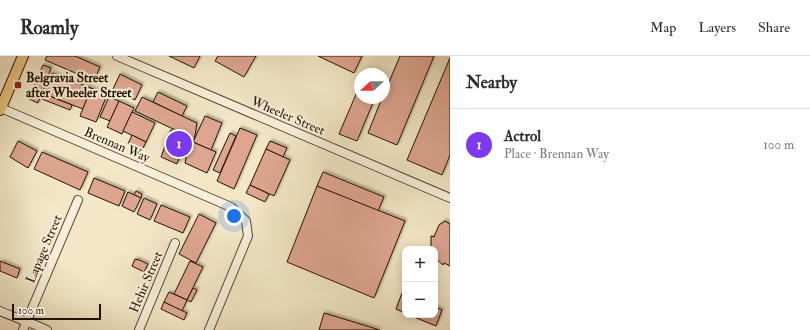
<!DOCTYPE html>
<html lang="en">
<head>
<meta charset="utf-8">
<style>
  body { margin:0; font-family:"IM FELL Double Pica",serif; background:#f2f2f3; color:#2b2b33 }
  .controls { position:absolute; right:12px; bottom:12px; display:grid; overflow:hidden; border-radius:8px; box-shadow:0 2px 10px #0003 }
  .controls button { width:36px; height:36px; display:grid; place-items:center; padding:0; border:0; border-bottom:1px solid #e1e1e2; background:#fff; color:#2b2b33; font:20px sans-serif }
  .compass { position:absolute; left:354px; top:12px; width:36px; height:36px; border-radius:50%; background:#fff; box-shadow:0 2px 10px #0003; rotate:248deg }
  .scale { position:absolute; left:12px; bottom:10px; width:89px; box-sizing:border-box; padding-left:4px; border:2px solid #241301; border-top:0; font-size:11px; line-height:14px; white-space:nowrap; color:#241301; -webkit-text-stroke:3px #f7efdb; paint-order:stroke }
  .you { position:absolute; left:234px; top:160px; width:14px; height:14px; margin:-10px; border:3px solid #fff; border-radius:50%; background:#1a73e8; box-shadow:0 0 0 6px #1a73e833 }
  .badge { display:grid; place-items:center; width:26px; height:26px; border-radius:50%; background:#7c3aed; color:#fff; font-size:13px; font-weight:700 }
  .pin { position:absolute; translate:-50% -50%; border:2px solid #fff; box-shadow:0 1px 4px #0006 }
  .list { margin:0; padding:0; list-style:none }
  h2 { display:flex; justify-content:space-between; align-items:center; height:52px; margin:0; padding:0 16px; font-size:17px }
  h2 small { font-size:13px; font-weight:400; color:#7c7c81 }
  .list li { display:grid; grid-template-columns:26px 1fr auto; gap:12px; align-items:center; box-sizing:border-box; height:72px; padding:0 16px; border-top:1px solid #e1e1e2 }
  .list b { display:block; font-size:15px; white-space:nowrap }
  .list p { margin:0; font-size:13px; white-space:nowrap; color:#7c7c81 }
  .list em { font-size:13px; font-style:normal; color:#7c7c81 }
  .map { position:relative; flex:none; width:450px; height:274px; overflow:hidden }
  header { display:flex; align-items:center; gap:24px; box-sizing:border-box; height:56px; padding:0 20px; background:#fff; border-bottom:1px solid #e1e1e2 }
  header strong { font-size:19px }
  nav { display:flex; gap:22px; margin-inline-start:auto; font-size:14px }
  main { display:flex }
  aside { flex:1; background:#fff }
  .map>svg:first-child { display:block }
  .building { fill:#dea690; stroke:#241301; filter:url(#shadow) }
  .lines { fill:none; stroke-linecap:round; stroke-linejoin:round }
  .minor-casing { stroke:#584832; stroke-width:10 }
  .major-casing { stroke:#241301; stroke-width:12 }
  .minor { stroke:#f7efdb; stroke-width:8 }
  .major { stroke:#eac484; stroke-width:10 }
  .poi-dot { fill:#8f2418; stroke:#f7efdb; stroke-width:1.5 }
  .labels { text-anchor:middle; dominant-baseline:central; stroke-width:4; stroke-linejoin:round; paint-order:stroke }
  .poi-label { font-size:13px; font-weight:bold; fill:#241301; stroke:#f7efdb; text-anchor:start }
  .street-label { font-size:13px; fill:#241301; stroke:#f7efdb }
</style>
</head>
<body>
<header>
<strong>Roamly</strong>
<nav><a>Map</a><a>Layers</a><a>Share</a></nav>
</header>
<main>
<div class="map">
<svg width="450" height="274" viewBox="0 0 450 274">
  <defs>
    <filter id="shadow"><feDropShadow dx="2" dy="-2" stdDeviation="1" flood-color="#0004"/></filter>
  </defs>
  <rect width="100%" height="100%" fill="#f3e7c7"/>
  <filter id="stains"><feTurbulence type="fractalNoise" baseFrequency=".005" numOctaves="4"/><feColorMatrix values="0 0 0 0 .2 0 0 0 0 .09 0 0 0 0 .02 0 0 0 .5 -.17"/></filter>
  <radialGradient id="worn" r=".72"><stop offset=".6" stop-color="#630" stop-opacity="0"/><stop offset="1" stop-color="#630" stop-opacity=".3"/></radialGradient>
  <g class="building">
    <polygon points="47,0 75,0 100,11 94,25 45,4"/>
    <polygon points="169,0 200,0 194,12"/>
    <polygon points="218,0 256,0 244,21 215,5"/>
    <polygon points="318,0 362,0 354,17"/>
    <polygon points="400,0 434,0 397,89 368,77 382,42 384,42 384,38"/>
    <polygon points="450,2 450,99 442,119 407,104"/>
    <polygon points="43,9 51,12 38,47 29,43"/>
    <polygon points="52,17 91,32 83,53 44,38"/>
    <polygon points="120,18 142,29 135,44 113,33"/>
    <polygon points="360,29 360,42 375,42 357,85 339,78"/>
    <polygon points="91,32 107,39 96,66 80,60"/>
    <polygon points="158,36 187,50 182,60 153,46"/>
    <polygon points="44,38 72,49 70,54 42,43"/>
    <polygon points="109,41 119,45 110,65 100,61"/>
    <polygon points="142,41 197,67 194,85 190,81 135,55"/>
    <polygon points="119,45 134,52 122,78 107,71"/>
    <polygon points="132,56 155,67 146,86 123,75"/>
    <polygon points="205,60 222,67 211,94 193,86"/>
    <polygon points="240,72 257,79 234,133 217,125"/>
    <polygon points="171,74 194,85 186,102 180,99 177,108 161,101"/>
    <polygon points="230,77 236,80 220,117 213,114"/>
    <polygon points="132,79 146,86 142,94 128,88"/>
    <polygon points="18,85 37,95 28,112 10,101"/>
    <polygon points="270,85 287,92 283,101 266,93"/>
    <polygon points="193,86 216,96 207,117 185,107 186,102"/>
    <polygon points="266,93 290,104 274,140 250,129"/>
    <polygon points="42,96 88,116 80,134 34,113"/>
    <polygon points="323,116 384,141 378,155 317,130"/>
    <polygon points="94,122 125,135 119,150 88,137"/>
    <polygon points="250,129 269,138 265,146 246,137"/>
    <polygon points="317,130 405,165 374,242 287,206"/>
    <polygon points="136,135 142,138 141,142 134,139"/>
    <polygon points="128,136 141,142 134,156 122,150"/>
    <polygon points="144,142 157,148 150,164 137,158"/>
    <polygon points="161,149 190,161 183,177 154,165"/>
    <polygon points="199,158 216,167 196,207 179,198"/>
    <polygon points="445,165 450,168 450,210 444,207 443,209 435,202 435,193 431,193 431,180 434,181 439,169"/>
    <polygon points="135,203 137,204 137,203 148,208 144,216 132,210"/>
    <polygon points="0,205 20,213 17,222 0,215"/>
    <polygon points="190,205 203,211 187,244 174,238"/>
    <polygon points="193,232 197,234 191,246 187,244"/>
    <polygon points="169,236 187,244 182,255 164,246"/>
    <polygon points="402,237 405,239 405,257 396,253"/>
    <polygon points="164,246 187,257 184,264 161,253"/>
    <polygon points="435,251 442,254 436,270 409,259 435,259"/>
    <polygon points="324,257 380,274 319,274"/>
  </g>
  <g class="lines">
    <defs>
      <g id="minor">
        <polyline points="117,0 450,142"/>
        <polyline points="1,52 231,151 246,165 248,180 209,274"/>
        <path d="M 0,255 C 16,262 32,267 47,274"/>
        <polyline points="23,274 78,144"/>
        <polyline points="139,274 175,187"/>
      </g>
      <polyline id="major" points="0,54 23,0"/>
    </defs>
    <use href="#minor" class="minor-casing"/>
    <use href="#major" class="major-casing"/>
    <use href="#minor" class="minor"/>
    <use href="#major" class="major"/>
  </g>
  <rect class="poi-dot" x="14" y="25" width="8" height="8" rx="2"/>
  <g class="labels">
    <g class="poi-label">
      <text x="26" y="22">Belgravia Street<tspan x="26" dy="15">after Wheeler Street</tspan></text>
    </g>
    <g class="street-label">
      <text transform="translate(288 60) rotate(23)">Wheeler Street</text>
      <text transform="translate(117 89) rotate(23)">Brennan Way</text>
      <text transform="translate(44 193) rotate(-67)">Lapage Street</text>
      <text transform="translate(146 226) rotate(-67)">Hehir Street</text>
    </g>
  </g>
  <rect width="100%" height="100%" filter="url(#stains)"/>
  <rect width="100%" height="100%" fill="url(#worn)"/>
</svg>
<div class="controls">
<button>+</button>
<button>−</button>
</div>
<svg class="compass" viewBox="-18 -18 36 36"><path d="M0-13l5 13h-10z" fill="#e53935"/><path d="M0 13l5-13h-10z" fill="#7c7c81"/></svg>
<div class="scale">100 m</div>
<div class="you"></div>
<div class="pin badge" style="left:179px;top:88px">1</div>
</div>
<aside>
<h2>Nearby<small></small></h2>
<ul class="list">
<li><span class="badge">1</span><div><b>Actrol</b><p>Place · Brennan Way</p></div><em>100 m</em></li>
</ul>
</aside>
</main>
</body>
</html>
